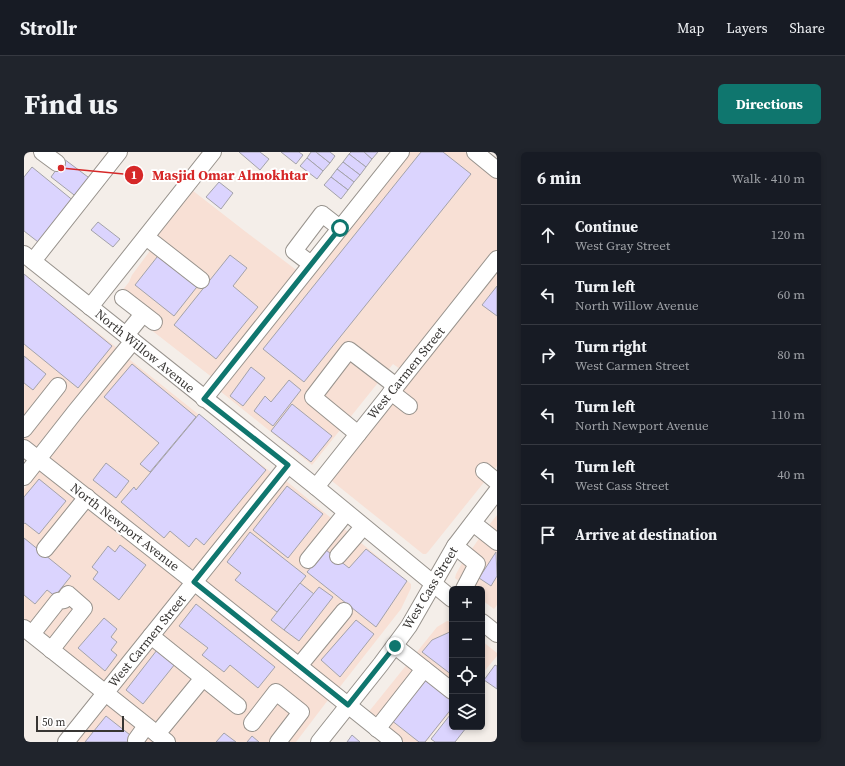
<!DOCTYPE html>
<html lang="en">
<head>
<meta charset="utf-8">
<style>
  body { margin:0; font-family:"Source Serif 4",serif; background:#20242c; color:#f1f3f6 }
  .controls { position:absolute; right:12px; bottom:12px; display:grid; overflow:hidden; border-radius:6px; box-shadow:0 2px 6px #0003 }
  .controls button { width:36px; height:36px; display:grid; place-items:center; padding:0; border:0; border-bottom:1px solid #363941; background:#171b24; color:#f1f3f6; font:20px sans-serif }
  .scale { position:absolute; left:12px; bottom:10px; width:88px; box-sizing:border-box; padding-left:4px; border:2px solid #373533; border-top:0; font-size:11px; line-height:14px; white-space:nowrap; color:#373533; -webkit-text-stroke:3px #fff; paint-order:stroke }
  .stop { position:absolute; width:12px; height:12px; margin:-9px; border:3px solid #0f766e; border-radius:50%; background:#fff }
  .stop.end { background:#0f766e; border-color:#fff; box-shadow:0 1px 4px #0008 }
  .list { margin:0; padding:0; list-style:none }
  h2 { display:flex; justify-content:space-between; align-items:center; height:52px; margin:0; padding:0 16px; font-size:17px }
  h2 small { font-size:13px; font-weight:400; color:#9ea1a6 }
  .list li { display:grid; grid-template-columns:26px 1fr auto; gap:12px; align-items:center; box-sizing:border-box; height:60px; padding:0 16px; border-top:1px solid #363941 }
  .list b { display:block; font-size:15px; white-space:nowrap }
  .list p { margin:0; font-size:13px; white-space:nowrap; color:#9ea1a6 }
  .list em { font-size:13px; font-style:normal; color:#9ea1a6 }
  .icon { flex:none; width:22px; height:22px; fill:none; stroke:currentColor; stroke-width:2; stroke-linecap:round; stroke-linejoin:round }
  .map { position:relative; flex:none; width:473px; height:590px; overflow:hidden; border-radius:6px }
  header { display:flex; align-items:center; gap:24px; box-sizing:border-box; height:56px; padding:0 20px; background:#171b24; border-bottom:1px solid #363941 }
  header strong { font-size:19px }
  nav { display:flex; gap:22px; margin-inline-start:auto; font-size:14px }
  .intro { display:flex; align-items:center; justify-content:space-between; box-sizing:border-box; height:96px; padding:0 24px }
  h1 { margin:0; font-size:28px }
  .button { padding:10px 18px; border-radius:6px; background:#0f766e; color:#fff; font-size:14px; font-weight:700 }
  main { display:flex; gap:24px; padding:0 24px }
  aside { flex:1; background:#171b24; border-radius:6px; box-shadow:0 2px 6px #0003 }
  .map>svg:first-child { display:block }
  .commercial { fill:#f8e0d5 }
  .building { fill:#dbd4fe; stroke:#a3a2a9 }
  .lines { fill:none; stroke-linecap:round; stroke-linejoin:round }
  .minor-casing { stroke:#98938d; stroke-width:18 }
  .minor { stroke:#fff; stroke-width:16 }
  .route { stroke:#0f766e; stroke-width:5 }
  .labels { text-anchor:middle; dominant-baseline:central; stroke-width:4; stroke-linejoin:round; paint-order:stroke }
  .street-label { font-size:13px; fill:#373533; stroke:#fff }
  .leader { fill:none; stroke:#d62828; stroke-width:1.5 }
  .callout-dot { fill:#d62828; stroke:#fff; stroke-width:1.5 }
  .mark-label { font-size:12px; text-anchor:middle; font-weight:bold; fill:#fff }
  .callout-label { font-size:14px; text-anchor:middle; font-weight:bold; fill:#d62828; stroke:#fff; stroke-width:4; stroke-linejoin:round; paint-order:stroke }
</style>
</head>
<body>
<header>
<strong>Strollr</strong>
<nav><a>Map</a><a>Layers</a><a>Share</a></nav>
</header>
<div class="intro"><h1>Find us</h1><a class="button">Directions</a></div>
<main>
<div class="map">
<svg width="473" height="590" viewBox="0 0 473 590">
  <rect width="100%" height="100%" fill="#f4eee9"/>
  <g class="commercial">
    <polygon points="385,0 441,0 473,25 473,101 379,219 369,212 288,313 196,239 224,200"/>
    <polygon points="168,38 222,80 275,120 189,226 90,149 105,130 108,123 134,88 132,84"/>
    <polygon points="473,115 473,314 404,400 402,402 399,402 308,329 308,326"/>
    <polygon points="0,122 93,196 14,295 11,295 0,287"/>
    <polygon points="105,207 248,321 171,417 164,417 30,311 27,306 26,303"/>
    <polygon points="16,318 161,430 82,532 0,468 0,337"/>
    <polygon points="261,328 387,432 387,436 377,457 315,536 177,430"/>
    <polygon points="473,363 473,453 470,457 458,448 458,437 444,437 431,426 432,422 437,413 458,382"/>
    <polygon points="171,439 302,543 304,548 272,590 152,590 96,545 95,541 96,536 167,442"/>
    <polygon points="423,469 428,470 428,558 402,590 378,590 343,562 413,475"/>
    <polygon points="458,489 473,501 473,504 458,522"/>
    <polygon points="82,553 86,553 134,590 49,590 78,554"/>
  </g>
  <g class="building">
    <polygon points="215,0 236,0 245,7 236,18"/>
    <polygon points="257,0 275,0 279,3 272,12"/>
    <polygon points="287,0 292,0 306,11 299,19 283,6"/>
    <polygon points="292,0 306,0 311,4 306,11"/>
    <polygon points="327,0 340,0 348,7 342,15 325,2"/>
    <polygon points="340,0 354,0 348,7"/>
    <polygon points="397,0 419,0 447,22 280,230 239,197"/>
    <polygon points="325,2 342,15 336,23 319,10"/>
    <polygon points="283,6 299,19 293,27 276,14"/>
    <polygon points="40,7 68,28 54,46 27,25"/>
    <polygon points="319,10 336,23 330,30 313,17"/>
    <polygon points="8,15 51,50 18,93 0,79 0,25"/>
    <polygon points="313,17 330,30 324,38 307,25"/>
    <polygon points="307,25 324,38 317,47 300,33"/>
    <polygon points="195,30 209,41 197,57 182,45"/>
    <polygon points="74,70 96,87 89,95 67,78"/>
    <polygon points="137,100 176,131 150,164 111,133"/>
    <polygon points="206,103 223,116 209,134 234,155 192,207 150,173"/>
    <polygon points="0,122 88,194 54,236 0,192"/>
    <polygon points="473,134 473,164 458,153"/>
    <polygon points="0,204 22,222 9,238 0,231"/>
    <polygon points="108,212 172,265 126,320 116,312 135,291 80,245"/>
    <polygon points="227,215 241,226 219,254 206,244"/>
    <polygon points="265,228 277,238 249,274 230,259 241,244 247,250"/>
    <polygon points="268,252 308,284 287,310 247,279"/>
    <polygon points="175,262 242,318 180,393 172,386 165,395 146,379 140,386 97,350 110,335 112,338"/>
    <polygon points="82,311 105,329 92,346 69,328"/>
    <polygon points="15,327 42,349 15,382 1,371 0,372 0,345"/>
    <polygon points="263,334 299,362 264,406 229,378"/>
    <polygon points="226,380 282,424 253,460 211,428 217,421 203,410"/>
    <polygon points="0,386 47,424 31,444 23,438 11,452 0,443"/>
    <polygon points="96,393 122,413 95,448 69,427 74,420 68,415 84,394 91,400"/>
    <polygon points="342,397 383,429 352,475 283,420 302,398 325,416"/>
    <polygon points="472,400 473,424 467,434 455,426"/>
    <polygon points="276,431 290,442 260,478 247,468"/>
    <polygon points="295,435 309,445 275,489 260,478"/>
    <polygon points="172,452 251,515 234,536 206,513 200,520 178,503 184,496 155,474"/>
    <polygon points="80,466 93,477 87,485 93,490 87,498 93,503 81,519 54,496"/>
    <polygon points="332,468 350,482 316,525 297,508"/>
    <polygon points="428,479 428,523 398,500 408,488"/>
    <polygon points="133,498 151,512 119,552 102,538"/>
    <polygon points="471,513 473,514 473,537 460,528"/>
    <polygon points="402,525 428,545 428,556 401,590 395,590 367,568"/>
    <polygon points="426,563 428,565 428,575 441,575 442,576 431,590 411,590 407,587"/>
    <polygon points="82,564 115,590 61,590"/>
    <polygon points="200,581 212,590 192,590"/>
    <polygon points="328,583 336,590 323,590"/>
    <polygon points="228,584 235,590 223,590"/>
  </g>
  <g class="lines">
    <defs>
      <g id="minor">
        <polyline points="18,0 33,11"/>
        <polyline points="451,0 473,18"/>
        <polyline points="122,85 177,128"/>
        <polyline points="0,102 292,335 428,447"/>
        <polyline points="9,109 95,0"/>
        <polyline points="287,112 270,99 298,62 316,76"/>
        <polyline points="99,146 130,170"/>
        <polyline points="66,155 189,0"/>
        <polyline points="102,183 119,162"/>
        <polyline points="367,240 385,254"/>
        <polyline points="180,247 377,0"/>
        <polyline points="0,277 34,234"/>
        <polyline points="334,282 289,245 325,198 372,234"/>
        <polyline points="0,296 170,430 370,590"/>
        <polyline points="460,319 473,330"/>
        <polyline points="0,325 51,260 109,189"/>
        <polyline points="292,335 473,107"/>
        <polyline points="449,371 473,390"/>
        <polyline points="431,394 453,412 440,437"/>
        <polyline points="21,397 63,345"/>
        <polyline points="314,404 339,375"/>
        <polyline points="284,408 322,361"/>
        <polyline points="458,470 473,482"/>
        <polyline points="0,476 143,590"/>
        <polyline points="8,482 34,449 40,448 44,442 60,456 27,498"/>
        <polyline points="127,484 214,554"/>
        <polyline points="371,494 428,539"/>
        <polyline points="275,514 320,459"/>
        <polyline points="228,571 252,540 277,560 254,590"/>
        <polyline points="353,577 400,517"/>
        <polyline points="133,582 179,526"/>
        <polyline points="112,588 122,574"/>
        <polyline points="42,590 264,313"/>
        <polyline points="295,590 357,512 385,474 431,394 473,339"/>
      </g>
    </defs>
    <use href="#minor" class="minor-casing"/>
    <use href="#minor" class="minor"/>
  </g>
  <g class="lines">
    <polyline class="route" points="316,76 180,247 264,313 170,430 324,553 371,494"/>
  </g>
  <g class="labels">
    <g class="street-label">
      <text transform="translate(121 199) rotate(39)">North Willow Avenue</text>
      <text transform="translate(382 221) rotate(-51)">West Carmen Street</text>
      <text transform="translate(101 375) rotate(38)">North Newport Avenue</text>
      <text transform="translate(406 436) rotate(-59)">West Cass Street</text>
      <text transform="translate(123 489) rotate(-51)">West Carmen Street</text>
    </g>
  </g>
  <path class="leader" d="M37 16L110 23"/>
  <g class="callout-dot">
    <circle cx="37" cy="16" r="4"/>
    <circle cx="110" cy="23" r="10"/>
  </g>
  <g class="mark-label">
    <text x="110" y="27">1</text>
  </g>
  <g class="callout-label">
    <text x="206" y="28">Masjid Omar Almokhtar</text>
  </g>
</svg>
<div class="controls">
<button>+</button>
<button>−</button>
<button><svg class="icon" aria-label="locate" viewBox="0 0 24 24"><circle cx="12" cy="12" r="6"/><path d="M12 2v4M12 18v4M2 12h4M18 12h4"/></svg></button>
<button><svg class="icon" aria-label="layers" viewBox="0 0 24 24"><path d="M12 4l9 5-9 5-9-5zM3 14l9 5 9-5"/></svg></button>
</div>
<div class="scale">50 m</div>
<div class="stop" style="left:316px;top:76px"></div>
<div class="stop end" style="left:371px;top:494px"></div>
</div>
<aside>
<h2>6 min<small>Walk · 410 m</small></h2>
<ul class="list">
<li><svg class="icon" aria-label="ahead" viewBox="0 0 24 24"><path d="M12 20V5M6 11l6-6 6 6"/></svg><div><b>Continue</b><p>West Gray Street</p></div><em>120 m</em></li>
<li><svg class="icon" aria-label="left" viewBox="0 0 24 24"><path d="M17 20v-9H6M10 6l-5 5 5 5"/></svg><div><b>Turn left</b><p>North Willow Avenue</p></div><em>60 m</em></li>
<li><svg class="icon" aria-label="right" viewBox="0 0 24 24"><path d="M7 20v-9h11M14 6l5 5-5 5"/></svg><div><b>Turn right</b><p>West Carmen Street</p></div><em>80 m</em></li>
<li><svg class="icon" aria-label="left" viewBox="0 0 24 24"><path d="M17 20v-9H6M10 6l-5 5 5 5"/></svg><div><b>Turn left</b><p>North Newport Avenue</p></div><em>110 m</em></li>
<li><svg class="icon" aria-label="left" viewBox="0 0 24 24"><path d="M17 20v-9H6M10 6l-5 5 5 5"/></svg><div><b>Turn left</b><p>West Cass Street</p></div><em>40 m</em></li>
<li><svg class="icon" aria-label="arrive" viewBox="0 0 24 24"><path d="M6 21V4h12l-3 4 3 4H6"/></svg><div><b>Arrive at destination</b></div></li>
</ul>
</aside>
</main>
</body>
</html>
